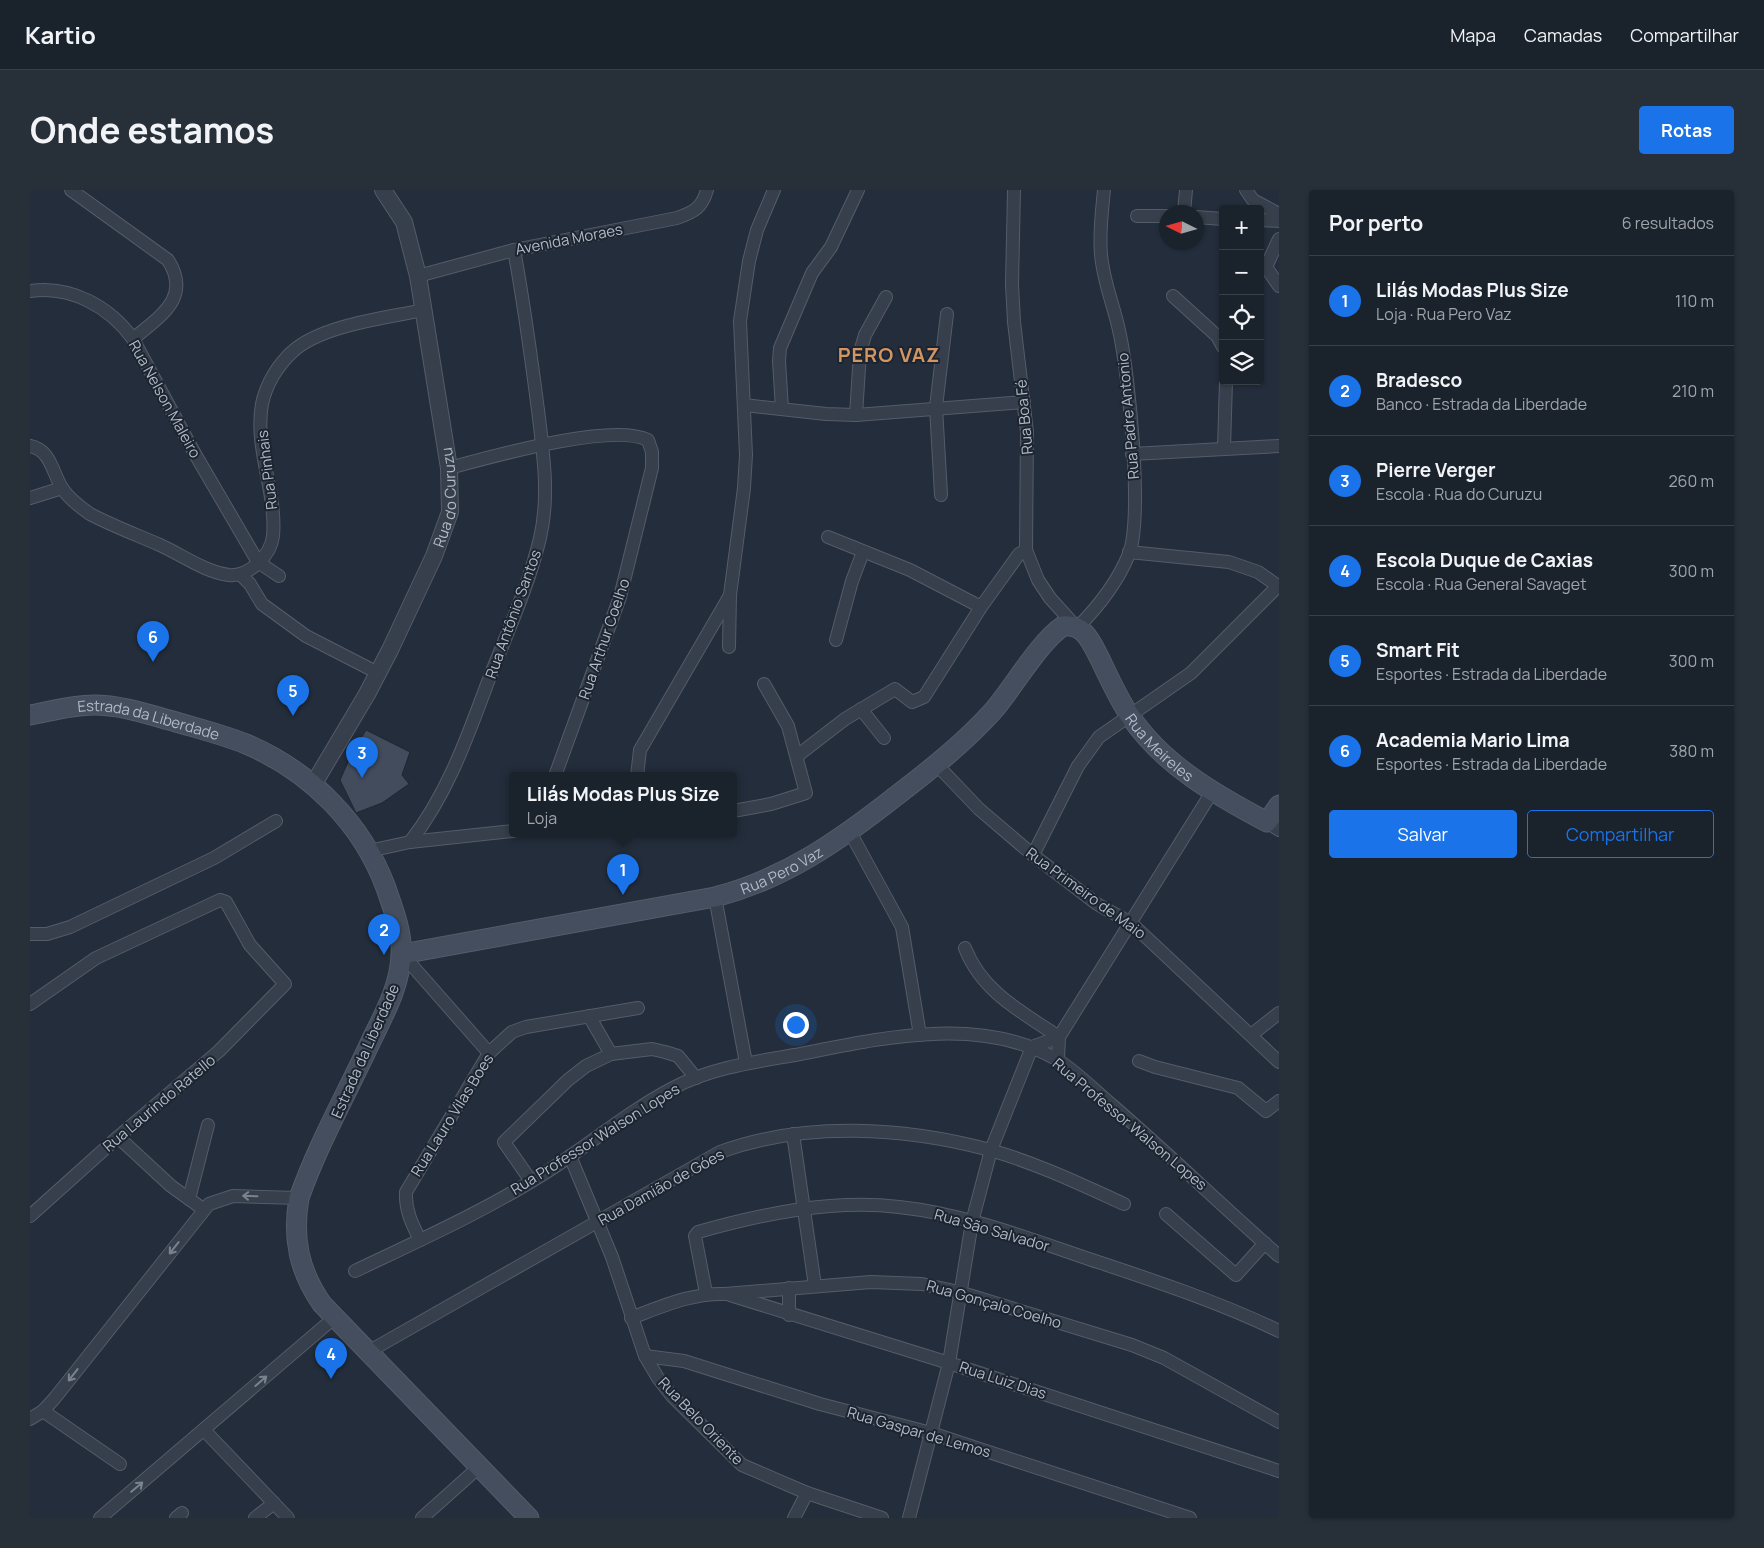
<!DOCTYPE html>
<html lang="pt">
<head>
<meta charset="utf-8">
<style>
  body { margin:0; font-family:Manrope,sans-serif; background:#272f38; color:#f1f3f6 }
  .controls { position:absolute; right:15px; top:15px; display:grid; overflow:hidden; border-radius:5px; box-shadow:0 1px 4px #0004 }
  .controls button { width:45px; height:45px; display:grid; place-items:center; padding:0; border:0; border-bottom:1px solid #383f48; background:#1a222c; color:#f1f3f6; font:25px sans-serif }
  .compass { position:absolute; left:1129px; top:15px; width:45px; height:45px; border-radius:50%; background:#1a222c; box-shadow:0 1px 4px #0004; rotate:275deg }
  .you { position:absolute; left:765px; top:834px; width:18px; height:18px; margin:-12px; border:4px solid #fff; border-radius:50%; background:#1a73e8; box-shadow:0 0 0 8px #1a73e833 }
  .badge { display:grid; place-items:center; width:32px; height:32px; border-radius:50%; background:#1a73e8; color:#fff; font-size:16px; font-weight:700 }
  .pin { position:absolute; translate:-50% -41px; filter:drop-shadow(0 1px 2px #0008) }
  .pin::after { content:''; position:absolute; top:26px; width:18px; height:15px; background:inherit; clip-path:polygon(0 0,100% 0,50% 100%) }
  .popup { position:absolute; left:479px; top:582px; width:228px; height:65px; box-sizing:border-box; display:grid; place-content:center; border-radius:5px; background:#1a222c; filter:drop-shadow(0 1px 4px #0005); font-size:16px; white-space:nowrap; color:#9fa4a9 }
  .popup b { font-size:19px; color:#f1f3f6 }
  .popup::after { content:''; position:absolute; left:50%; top:100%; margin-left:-10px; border:10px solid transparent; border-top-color:#1a222c }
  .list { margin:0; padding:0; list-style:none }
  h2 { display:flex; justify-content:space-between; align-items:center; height:65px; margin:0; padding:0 20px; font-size:21px }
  h2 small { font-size:16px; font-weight:400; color:#9fa4a9 }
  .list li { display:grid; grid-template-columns:32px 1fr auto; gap:15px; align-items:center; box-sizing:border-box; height:90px; padding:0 20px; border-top:1px solid #383f48 }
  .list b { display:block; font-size:19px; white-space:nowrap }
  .list p { margin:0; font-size:16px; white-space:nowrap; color:#9fa4a9 }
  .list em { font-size:16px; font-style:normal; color:#9fa4a9 }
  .actions { display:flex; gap:10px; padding:15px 20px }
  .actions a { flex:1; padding:11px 0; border:1px solid #1a73e8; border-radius:5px; text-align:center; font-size:18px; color:#1a73e8 }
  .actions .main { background:#1a73e8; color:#fff }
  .icon { flex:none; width:28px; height:28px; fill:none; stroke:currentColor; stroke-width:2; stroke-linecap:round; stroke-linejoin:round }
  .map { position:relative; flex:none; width:1249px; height:1328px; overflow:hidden; border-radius:5px }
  header { display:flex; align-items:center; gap:30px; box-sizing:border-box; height:70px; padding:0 25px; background:#1a222c; border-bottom:1px solid #383f48 }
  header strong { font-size:24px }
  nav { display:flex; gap:28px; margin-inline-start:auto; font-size:18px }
  .intro { display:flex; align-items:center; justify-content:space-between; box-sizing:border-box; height:120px; padding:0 30px }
  h1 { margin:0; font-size:35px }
  .button { padding:12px 22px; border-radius:5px; background:#1a73e8; color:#fff; font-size:18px; font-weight:700 }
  main { display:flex; gap:30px; padding:0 30px }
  aside { flex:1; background:#1a222c; border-radius:5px; box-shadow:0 1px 4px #0004 }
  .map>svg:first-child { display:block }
  .building { fill:#424c5d; stroke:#1e2632 }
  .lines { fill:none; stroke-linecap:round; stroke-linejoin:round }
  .minor-casing { stroke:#555c69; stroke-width:14 }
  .tertiary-casing { stroke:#555c69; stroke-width:18 }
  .secondary-casing { stroke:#555c69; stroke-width:21 }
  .minor { stroke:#363f4b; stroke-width:12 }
  .tertiary { stroke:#363f4b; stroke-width:16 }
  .secondary { stroke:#454e5e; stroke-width:19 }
  .oneway { stroke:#7a828f }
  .labels { text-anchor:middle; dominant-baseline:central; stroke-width:4; stroke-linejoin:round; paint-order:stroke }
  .street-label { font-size:15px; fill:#b2b9c7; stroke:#1c2430 }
  .district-label { font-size:20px; font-weight:bold; letter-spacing:1px; fill:#d39561; stroke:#1c2430 }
</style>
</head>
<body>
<header>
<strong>Kartio</strong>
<nav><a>Mapa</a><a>Camadas</a><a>Compartilhar</a></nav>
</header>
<div class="intro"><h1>Onde estamos</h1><a class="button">Rotas</a></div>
<main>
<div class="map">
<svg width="1249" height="1328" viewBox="0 0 1249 1328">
  <rect width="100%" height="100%" fill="#232d3b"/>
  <polygon class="building" points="336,540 380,562 372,585 379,594 352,613 326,623 310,590 322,563"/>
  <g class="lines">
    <defs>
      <g id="minor">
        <path d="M 41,0 L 138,70 C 162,108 130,126 103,149"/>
        <path d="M 984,0 L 982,95 L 984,132 L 997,242 L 996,360 L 1008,390 L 1020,408 L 1047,438 C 1068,417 1088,391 1099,364 C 1113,326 1099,187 1090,145 C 1085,118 1073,92 1071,64 C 1069,43 1072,21 1074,0"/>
        <polyline points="1216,0 1223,10 1249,24"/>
        <polyline points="1154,22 1156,0"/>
        <polyline points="1107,26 1136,26"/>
        <polyline points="1166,27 1193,29"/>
        <polyline points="1230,30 1249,31"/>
        <polyline points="1249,49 1236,77 1249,96"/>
        <path d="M 388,86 L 484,60 L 647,28 C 664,22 672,18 677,0"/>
        <path d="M 0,101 C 41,95 80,117 103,149 L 165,264 L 228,372 L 249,386"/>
        <polyline points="1143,106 1187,146 1193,157"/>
        <polyline points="714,215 796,224 826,225 994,212"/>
        <polyline points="752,219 749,171 750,158 782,83 801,57 828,0"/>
        <polyline points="826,225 830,162 835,145 856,107"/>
        <path d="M 0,256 C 21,260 22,282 32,298 C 39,309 50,317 60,324 C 83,336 107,345 130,355 C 152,365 175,382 199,385 C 219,387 241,365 243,346 C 247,302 224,258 232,214 C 236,194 248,175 262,162 C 291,135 356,128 394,120"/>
        <polyline points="1194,258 1196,191"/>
        <polyline points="1102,264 1249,256"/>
        <path d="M 419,278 C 461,267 581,232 618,250 L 622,262 L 622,278 L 590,407 L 525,586"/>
        <polyline points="911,305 906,217 917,124"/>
        <polyline points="0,308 32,298"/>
        <polyline points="798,347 880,380 951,417"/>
        <polyline points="1099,362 1199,372 1228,382 1248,396"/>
        <polyline points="211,385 220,394 232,414 276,446 348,483"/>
        <polyline points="806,450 822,391 833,362"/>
        <polyline points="699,457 700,405 714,298 716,265 710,131 719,71 727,40 744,0"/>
        <polyline points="831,519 854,548"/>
        <polyline points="767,566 815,529 865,499 882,512 894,507 951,417 989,364 996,360"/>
        <polyline points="907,575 949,619 1003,665 1067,714 1101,733 1249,872"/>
        <polyline points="607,586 610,560 699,407"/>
        <polyline points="703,621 741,614 776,603 758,536 734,494"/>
        <polyline points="1237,632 1249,640"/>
        <polyline points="820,642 872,737 890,845"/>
        <path d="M 380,652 C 416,606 436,551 456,497 C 475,447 498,399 510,348 C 520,306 513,262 508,220 C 501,166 494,113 484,60"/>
        <polyline points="339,661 380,652 483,641"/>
        <polyline points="1003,665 1048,576 1069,547 1161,483 1249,395"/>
        <polyline points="685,707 716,873"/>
        <polyline points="0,744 17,744 40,737 184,668 246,631"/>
        <path d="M 935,758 C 952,802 992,822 1029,847"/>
        <polyline points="372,764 459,863"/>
        <polyline points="0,814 66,768 190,710 196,712 220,755 255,794 189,861 88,947 0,1026"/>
        <polyline points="559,826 581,864"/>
        <polyline points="1221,845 1249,823"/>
        <polyline points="1028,870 1029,847 1182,602"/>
        <polyline points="1109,871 1125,877 1208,898 1236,921 1249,911"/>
        <polyline points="763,944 785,1096"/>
        <polyline points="88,947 141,996 173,1019"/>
        <polyline points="540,966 582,1067 615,1166 628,1188 642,1206 712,1275 777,1303 852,1328"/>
        <polyline points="501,991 474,952 538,890 556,876 581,864 622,859 635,862 648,866 666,888"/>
        <polyline points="159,1009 178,935"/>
        <polyline points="1136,1024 1206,1085 1235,1053"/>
        <path d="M 390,1050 C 382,1034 375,1020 376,1002 L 459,863 L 482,842 L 496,837 L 608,818"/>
        <path d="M 325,1081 C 390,1050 457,1020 518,981 C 560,954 599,921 643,898 C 680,878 724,872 765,865 C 848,849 948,824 1026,869 C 1046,881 1065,901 1083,916 C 1140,965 1193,1017 1249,1066"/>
        <path d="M 676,1103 L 665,1046 L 668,1042 C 732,1024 802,1009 869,1017 C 935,1024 1000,1049 1062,1070 C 1125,1091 1189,1112 1249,1141"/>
        <polyline points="700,1105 919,1173 1249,1281"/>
        <polyline points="759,1125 759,1098"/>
        <path d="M 601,1128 C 633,1116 661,1103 695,1104 L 841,1092 L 892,1094 L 929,1102 L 1102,1155 L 1134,1168 L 1249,1232"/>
        <path d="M 338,1162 L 690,962 C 775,931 874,937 960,960 C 1006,973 1050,994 1094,1014"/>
        <polyline points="615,1166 654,1171 790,1214 901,1243 1160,1328"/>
        <polyline points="13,1221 90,1274"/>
        <polyline points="0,1229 13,1221 24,1209 179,1014 203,1006 269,1008"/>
        <polyline points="175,1241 258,1328"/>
        <polyline points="70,1328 304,1128"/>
        <polyline points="146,1328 152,1323"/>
        <polyline points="225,1328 244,1313"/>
        <polyline points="392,1328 449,1277"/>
        <polyline points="764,1328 777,1303"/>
        <polyline points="879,1328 919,1173 942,1032 961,960 1002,857 1029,847"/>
      </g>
      <g id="tertiary">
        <path id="s1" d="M 283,595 L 337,504 L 360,460 L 404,366 L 420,322 L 419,278 L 388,86 L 374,32 L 353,0"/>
      </g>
      <g id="secondary">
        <path id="s2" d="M 0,525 C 21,521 43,515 64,515 C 92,515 120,525 146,532 C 170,539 194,545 216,554 C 280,581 332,633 356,698 C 363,719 373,743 371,765 C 370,796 354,824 341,851 C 317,903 288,954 269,1008 C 262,1048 269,1081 292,1114 L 499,1328"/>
        <path id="s3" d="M 372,764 L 685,707 C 755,689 810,650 866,606 C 900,580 934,553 963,521 C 983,498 1009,452 1033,436 C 1055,434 1061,452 1070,469 C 1079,488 1088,508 1100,526 C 1133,575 1186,605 1237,632 L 1249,615"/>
      </g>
    </defs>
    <use href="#minor" class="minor-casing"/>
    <use href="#tertiary" class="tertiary-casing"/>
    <use href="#secondary" class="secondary-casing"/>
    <use href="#minor" class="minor"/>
    <use href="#tertiary" class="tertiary"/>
    <use href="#secondary" class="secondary"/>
  </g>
  <defs><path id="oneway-shaft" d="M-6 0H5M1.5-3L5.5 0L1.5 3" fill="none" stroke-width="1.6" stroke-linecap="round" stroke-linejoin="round" transform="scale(1.25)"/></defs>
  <g class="oneway">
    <use href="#oneway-shaft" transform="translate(220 1006) rotate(-178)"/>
    <use href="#oneway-shaft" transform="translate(144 1058) rotate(128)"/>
    <use href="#oneway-shaft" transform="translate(43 1185) rotate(128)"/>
    <use href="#oneway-shaft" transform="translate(231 1191) rotate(-41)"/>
    <use href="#oneway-shaft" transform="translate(107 1297) rotate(-40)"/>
  </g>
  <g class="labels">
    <g class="street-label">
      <text transform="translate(539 49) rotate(-11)">Avenida Moraes</text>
      <text transform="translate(135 209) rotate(61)">Rua Nelson Maleiro</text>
      <text transform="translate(1098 226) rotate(-95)">Rua Padre Antonio</text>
      <text transform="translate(994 227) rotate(-95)">Rua Boa Fé</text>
      <text transform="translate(237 280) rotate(-97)">Rua Pinhais</text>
      <text stroke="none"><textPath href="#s1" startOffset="320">Rua do Curuzu</textPath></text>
      <text transform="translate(483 424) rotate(-70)">Rua Antônio Santos</text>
      <text transform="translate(574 449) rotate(-71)">Rua Arthur Coelho</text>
      <text stroke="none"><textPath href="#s2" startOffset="121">Estrada da Liberdade</textPath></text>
      <text stroke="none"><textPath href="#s3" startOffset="928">Rua Meireles</textPath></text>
      <text stroke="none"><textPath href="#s3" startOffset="390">Rua Pero Vaz</textPath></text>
      <text transform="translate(1056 703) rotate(36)">Rua Primeiro de Maio</text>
      <text transform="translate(335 861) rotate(-66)">Estrada da Liberdade</text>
      <text transform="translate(129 913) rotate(-40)">Rua Laurindo Ratello</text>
      <text transform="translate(422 925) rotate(-58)">Rua Lauro Vilas Boes</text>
      <text transform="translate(1100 934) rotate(40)">Rua Professor Walson Lopes</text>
      <text transform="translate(565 949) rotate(-32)">Rua Professor Walson Lopes</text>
      <text transform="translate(631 997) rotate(-29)">Rua Damião de Góes</text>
      <text transform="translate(962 1040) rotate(16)">Rua São Salvador</text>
      <text transform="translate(964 1114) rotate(16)">Rua Gonçalo Coelho</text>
      <text transform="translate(973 1190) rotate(18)">Rua Luiz Dias</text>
      <text transform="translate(671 1231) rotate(46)">Rua Belo Oriente</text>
      <text transform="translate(889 1242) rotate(16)">Rua Gaspar de Lemos</text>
    </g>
    <g class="district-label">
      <text x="859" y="164">PERO VAZ</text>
    </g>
  </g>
</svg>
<div class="controls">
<button>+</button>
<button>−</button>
<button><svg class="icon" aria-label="locate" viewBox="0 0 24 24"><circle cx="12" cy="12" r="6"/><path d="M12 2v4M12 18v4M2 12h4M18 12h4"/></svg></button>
<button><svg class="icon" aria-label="layers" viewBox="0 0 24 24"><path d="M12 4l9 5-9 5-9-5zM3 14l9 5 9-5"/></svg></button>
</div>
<svg class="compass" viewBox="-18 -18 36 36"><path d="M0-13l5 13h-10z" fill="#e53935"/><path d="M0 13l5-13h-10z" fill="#9fa4a9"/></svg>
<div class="you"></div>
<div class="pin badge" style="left:593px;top:705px">1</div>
<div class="popup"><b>Lilás Modas Plus Size</b>Loja</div>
<div class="pin badge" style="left:354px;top:765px">2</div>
<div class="pin badge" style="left:332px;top:588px">3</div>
<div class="pin badge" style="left:301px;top:1189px">4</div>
<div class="pin badge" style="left:263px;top:526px">5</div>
<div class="pin badge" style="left:123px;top:472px">6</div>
</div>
<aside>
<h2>Por perto<small>6 resultados</small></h2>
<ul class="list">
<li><span class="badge">1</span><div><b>Lilás Modas Plus Size</b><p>Loja · Rua Pero Vaz</p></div><em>110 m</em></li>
<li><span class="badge">2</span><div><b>Bradesco</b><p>Banco · Estrada da Liberdade</p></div><em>210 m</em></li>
<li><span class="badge">3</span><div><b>Pierre Verger</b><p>Escola · Rua do Curuzu</p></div><em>260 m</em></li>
<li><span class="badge">4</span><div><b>Escola Duque de Caxias</b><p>Escola · Rua General Savaget</p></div><em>300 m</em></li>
<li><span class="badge">5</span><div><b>Smart Fit</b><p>Esportes · Estrada da Liberdade</p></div><em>300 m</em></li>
<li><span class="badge">6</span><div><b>Academia Mario Lima</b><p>Esportes · Estrada da Liberdade</p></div><em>380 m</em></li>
</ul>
<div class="actions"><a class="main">Salvar</a><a>Compartilhar</a></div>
</aside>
</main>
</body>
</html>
